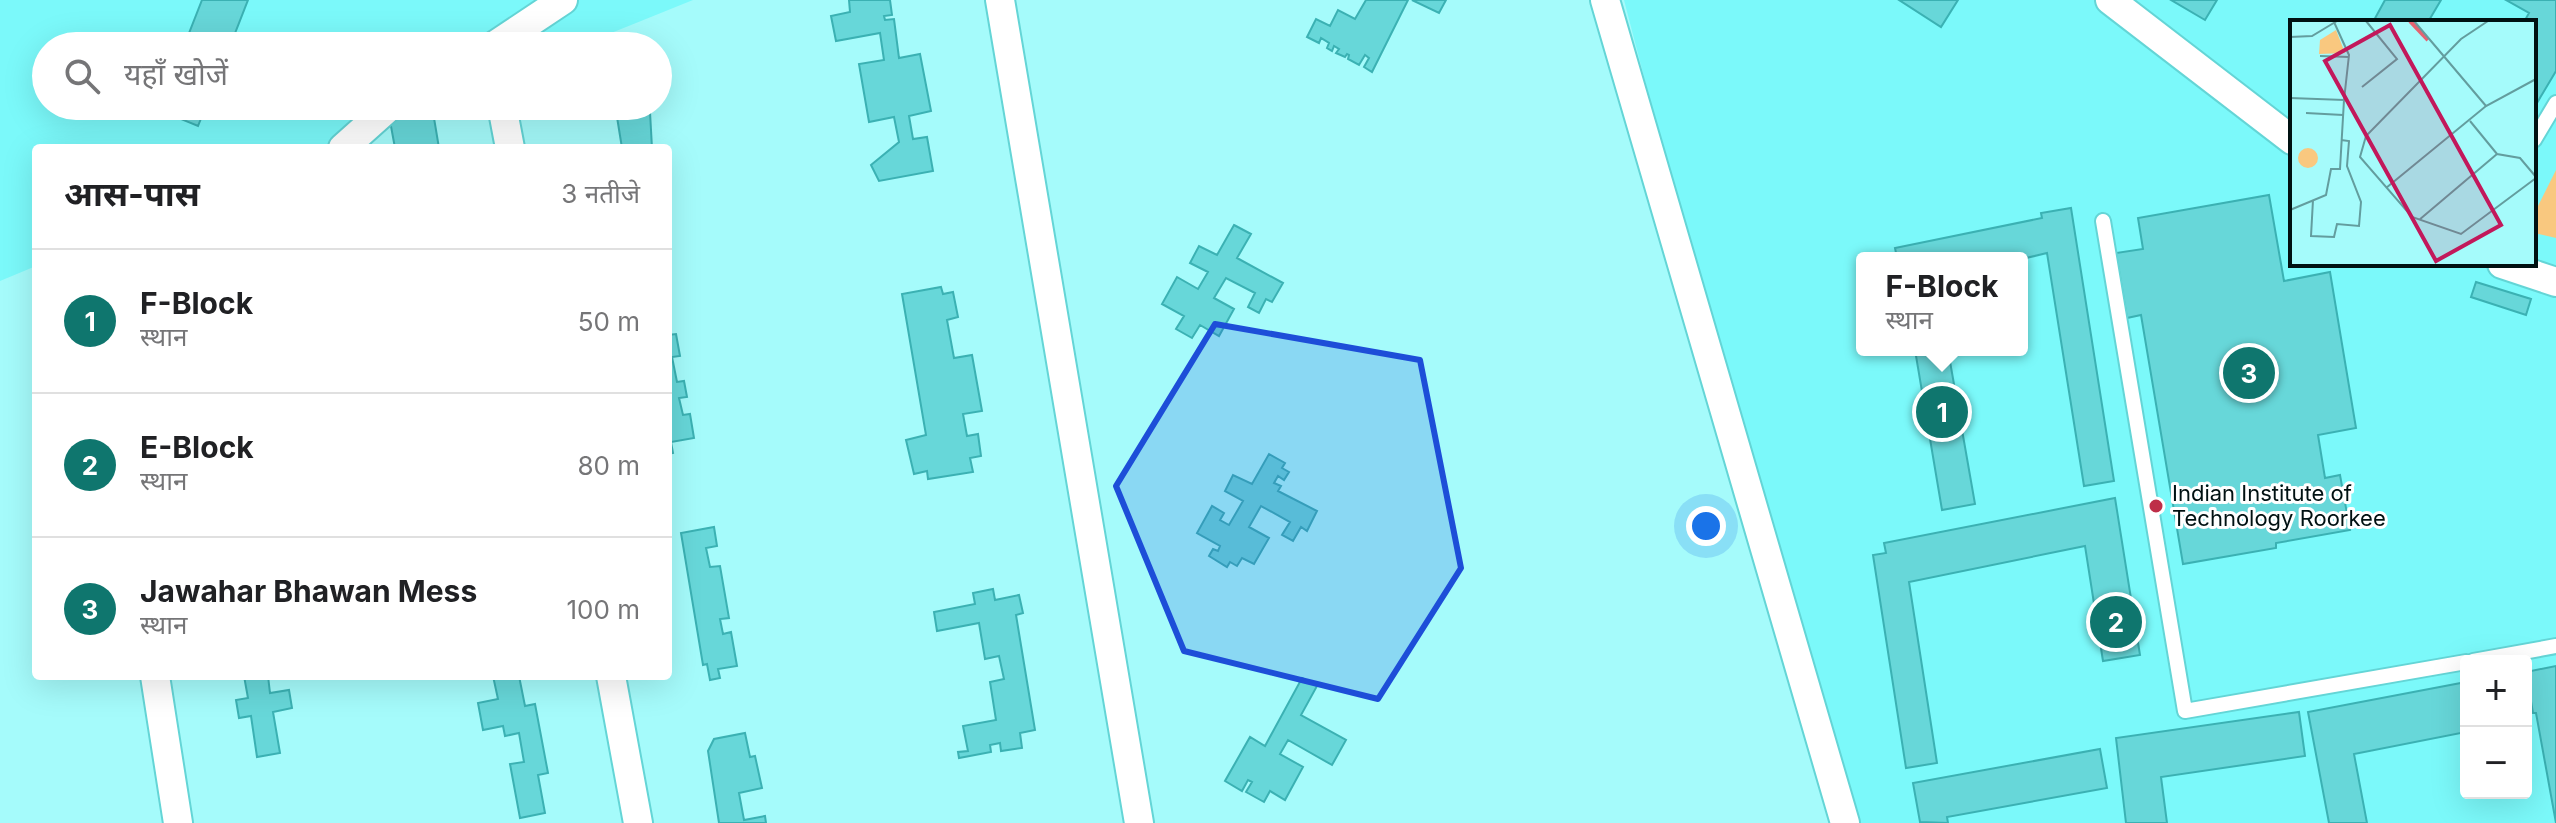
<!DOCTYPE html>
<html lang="hi">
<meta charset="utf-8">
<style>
:root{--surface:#fff;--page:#f2f2f2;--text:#202124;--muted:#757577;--line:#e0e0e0;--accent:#0f766e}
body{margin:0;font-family:Inter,"Noto Sans Devanagari",sans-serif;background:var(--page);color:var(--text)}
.controls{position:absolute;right:24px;bottom:24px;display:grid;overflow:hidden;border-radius:8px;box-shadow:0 8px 32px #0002}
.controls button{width:72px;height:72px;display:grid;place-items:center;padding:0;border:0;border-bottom:2px solid var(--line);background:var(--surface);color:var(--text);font:40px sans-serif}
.you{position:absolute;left:1706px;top:526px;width:28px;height:28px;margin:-20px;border:6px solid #fff;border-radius:50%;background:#1a73e8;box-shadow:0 0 0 12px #1a73e833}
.badge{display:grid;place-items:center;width:52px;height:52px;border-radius:50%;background:var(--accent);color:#fff;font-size:26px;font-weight:700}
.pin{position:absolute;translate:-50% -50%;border:4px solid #fff;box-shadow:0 2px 8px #0006}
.popup{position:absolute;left:1856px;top:252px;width:172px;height:104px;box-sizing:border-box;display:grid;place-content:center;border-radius:8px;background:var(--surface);filter:drop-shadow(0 2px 6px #0005);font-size:26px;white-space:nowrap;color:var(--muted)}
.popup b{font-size:30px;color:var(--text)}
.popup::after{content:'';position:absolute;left:50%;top:100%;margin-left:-16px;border:16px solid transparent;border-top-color:var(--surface)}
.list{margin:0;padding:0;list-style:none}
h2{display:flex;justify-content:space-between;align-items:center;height:104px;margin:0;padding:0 32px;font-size:34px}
h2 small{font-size:26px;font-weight:400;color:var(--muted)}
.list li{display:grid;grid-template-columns:52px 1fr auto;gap:24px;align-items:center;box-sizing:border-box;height:144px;padding:0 32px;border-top:2px solid var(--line)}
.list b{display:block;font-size:30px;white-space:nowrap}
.list p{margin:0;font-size:26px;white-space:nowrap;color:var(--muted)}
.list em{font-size:26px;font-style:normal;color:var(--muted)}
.icon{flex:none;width:44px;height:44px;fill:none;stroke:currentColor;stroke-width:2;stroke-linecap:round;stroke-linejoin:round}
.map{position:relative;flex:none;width:2556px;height:823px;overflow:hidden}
.search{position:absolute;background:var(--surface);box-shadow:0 8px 32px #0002;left:32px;top:32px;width:640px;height:88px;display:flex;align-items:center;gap:20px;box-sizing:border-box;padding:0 28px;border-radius:44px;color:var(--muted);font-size:30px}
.panel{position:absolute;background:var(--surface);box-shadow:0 8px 32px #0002;left:32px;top:144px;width:640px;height:536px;border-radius:8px}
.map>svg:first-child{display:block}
.built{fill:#7bf9fa;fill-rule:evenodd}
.green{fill:#f9c87f}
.building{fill:#67d7d9;stroke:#3bb1b3;stroke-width:2}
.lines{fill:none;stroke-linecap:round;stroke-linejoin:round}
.service-casing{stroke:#64d5d6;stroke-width:18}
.minor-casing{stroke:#64d5d6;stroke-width:32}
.service{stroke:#fff;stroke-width:14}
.minor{stroke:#fff;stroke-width:28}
.marked{fill:#1d4ed8;fill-opacity:0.2;stroke:#1d4ed8;stroke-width:6;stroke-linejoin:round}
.poi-dot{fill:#be2e48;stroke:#fff;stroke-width:3}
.labels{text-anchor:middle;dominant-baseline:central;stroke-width:6;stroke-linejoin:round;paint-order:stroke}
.poi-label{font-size:22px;fill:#001112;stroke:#fff;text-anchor:start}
.inset-river{fill:none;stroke:#e46371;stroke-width:4}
.inset-road{fill:none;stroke:#639d9e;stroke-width:2}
.view{fill:#c2185b;fill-opacity:0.15;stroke:#c2185b;stroke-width:4}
.inset-edge{fill:none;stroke:#001112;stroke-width:4}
</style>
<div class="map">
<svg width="2556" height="823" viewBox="0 0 2556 823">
<rect width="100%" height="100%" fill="#a5fbfb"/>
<path class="built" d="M0,0h693l-114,46h-533v60h385l-103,42h-292v118l-36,15z
M1624,0h932v823h-718zM2292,22h242v242h-242zM1862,258h160v92h-160zM2466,661h60v132h-60z"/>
<path class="green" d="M2556,170v68l-22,-5v-19z"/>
<path class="building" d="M202,0h46l-18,46h-46z
M849,0h41l2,15 -8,1 1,4 9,-1 5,39 21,-4 11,57 -22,5 4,23 14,-2 6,34 -54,10 -8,-16 28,-23 -5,-25 -25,5 -10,-58 25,-4 -4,-27 -44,8 -5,-25 19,-4z
M1366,0h42l-36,72 -8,-5 5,-9 -4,-3 -6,10 -11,-6 1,-4 -2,-1 -2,3 -9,-4 3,-4 -5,-3 -2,5 -5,-3 2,-5 -8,-5 -2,5 -12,-6 9,-18 14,7 8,-16 17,9z
M1412,0h34l-7,13z
M1899,0h59l-17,27z
M2171,0h46l-12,20z
M2385,0h56l-13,22h-55z
M2506,0h50v71l-22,37v-86h-10l5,-9z
M160,106h46l-8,20 -39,-16z
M408,106h24l7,42h-44l-7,-38z
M627,106h11l1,7 11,-1 2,36h-30l-5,-31 12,-2z
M2269,195l15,86 46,-9 26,156 -38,7 7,43 15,-3 10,55 -74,13v5l-93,16 -42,-249 -14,3 -11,-65 27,-4 -5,-31z
M2071,208l43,273 -30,5 -37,-233 -25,6 -125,-1 -2,-10 147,-30 -1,-5z
M1234,225l17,9 -14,24 46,25 -11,19 -6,-3 -7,14 -11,-6 7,-14 -29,-15 -12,20 20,11 -15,27 -19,-11 -8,13 -16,-9 8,-13 -22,-12 15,-27 21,12 10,-17 -18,-9 9,-17 18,9z
M2476,282l55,17 -5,16 -55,-18z
M941,287l2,7 10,-2 5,25 -11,3 7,38 18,-3 10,56 -19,3 4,22 11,-2 3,22 -11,2 3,14 -45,7 -1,-8 -13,3 -8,-34 20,-5 -24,-141z
M676,334l4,22 -8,1 5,25 7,-1 3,16 -8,1 4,17 7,-1 4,24 -23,4 2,11 -5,1v-119z
M1915,350h33l27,154 -33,6z
M1269,454l16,9 -3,5 7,4 -5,8 -6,-4 -4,7 7,3 -3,5 39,20 -10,20 -6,-4 -8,14 -11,-6 8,-13 -29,-16 -12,21 20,11 -15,26 -12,-6 -5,8 -7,-4 -3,5 -18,-11 4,-7 5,2 2,-5 -23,-13 15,-27 12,7 -4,7 9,5 14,-24 -18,-10 8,-16 19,9z
M2115,498l25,157 -37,6 -18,-115 -176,36 28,181 -31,5 -33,-213 13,-2 -2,-10z
M714,527l3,19 -11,2 4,19 10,-1 9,52 -9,1 3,15 8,-2 6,34 -19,3 2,9 -10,2 -3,-16 -4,1 -22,-132z
M993,589l2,11 24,-5 4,18 -7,2 19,115 -15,3 2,15 -21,3 -1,-8 -10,2 1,7 -32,6 -1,-6 10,-1 -5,-25 33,-6 -6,-38 14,-3 -5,-23 -14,3 -6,-36 -42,8 -3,-19 41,-8 -2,-11z
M2556,666v157l-20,-110h-3l-7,-41z
M244,676h24l2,17 19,-3 3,18 -19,4 7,41 -23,4 -6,-41 -12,2 -3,-18 12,-2z
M493,676h26l6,30 10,-2 13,69 -10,2 7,38 -25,5 -10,-54 14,-2 -5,-29 -14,3 -2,-10 -20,4 -5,-27 20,-4z
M1302,678l15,8 -16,29 45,25 -14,25 -44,-25 -8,14 23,13 -18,33 -15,-9 -6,11 -18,-10 6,-10 -4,-2 -6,11 -17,-10 25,-44 15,9z
M2466,682v50l-112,22 13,69h-38l-21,-111z
M2299,712l6,44 -144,21 6,46h-41l-10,-85z
M745,733l5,24 5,-1 7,32 -23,5 5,27 21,-4 1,7h-47l-11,-72 6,-12z
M2100,749l7,39 -160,29 1,6 -28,-1 -7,-39z"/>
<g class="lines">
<g class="service-casing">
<path id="service" d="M2534,140l22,-37
M2103,221l82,490 281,-49
M2473,661l83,-15"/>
</g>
<g class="minor-casing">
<path id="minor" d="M1000,0l139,823
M1605,0l240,823
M2110,0l182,140
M494,46l69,-46
M502,106l8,42
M343,148l47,-42
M2502,264l54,18
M155,676l23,147
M611,676l27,147"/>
</g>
<use href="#service" class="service"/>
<use href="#minor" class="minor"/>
</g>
<path class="marked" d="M1215,324l205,36 41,208 -83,131 -194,-48 -68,-165z"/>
<circle class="poi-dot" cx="2156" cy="506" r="8"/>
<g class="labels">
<g class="poi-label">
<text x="2172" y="493">Indian Institute of<tspan x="2172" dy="25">Technology Roorkee</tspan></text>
</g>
</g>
<g transform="translate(2290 20)">
<rect width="246" height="246" fill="#a5fbfb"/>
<path d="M46,10l9,23 -26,1 1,-14zM8 138a10 10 0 1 1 20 0a10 10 0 1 1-20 0Z" fill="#f9c87f"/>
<path class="inset-river" d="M120,1l18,19"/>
<path class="inset-road" d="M124,1l72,85M198,1l-27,18 -95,97 -6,21 52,60 49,17 75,-56M0,17l22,-1 25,-15M30,36l29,1M72,67l35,-28 -31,-38M0,78l54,2 5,-45 -15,-33M16,93l37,2M180,101l27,33 23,4 16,19M96,168l100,-82 50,-27M23,180l-2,36 23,1 3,-13 22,2 2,-24 -14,-36 2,-25 -8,-1M0,190l36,-15 5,-26h9l4,-69M129,200l78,-66"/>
<path class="view" d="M100,5l111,200 -65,36 -111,-200z"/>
<rect width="246" height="246" class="inset-edge"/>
</g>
</svg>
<div class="controls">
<button>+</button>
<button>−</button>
</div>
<div class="you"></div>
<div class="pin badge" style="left:1942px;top:412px">1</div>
<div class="popup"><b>F-Block</b>स्थान</div>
<div class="pin badge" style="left:2116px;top:622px">2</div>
<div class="pin badge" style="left:2249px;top:373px">3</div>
<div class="search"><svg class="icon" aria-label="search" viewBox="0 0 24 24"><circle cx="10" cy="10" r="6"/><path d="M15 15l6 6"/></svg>यहाँ खोजें</div>
<section class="panel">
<h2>आस-पास<small>3 नतीजे</small></h2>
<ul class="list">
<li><span class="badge">1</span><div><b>F-Block</b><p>स्थान</p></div><em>50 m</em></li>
<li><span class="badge">2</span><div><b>E-Block</b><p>स्थान</p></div><em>80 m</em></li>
<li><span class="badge">3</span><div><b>Jawahar Bhawan Mess</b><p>स्थान</p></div><em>100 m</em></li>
</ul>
</section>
</div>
